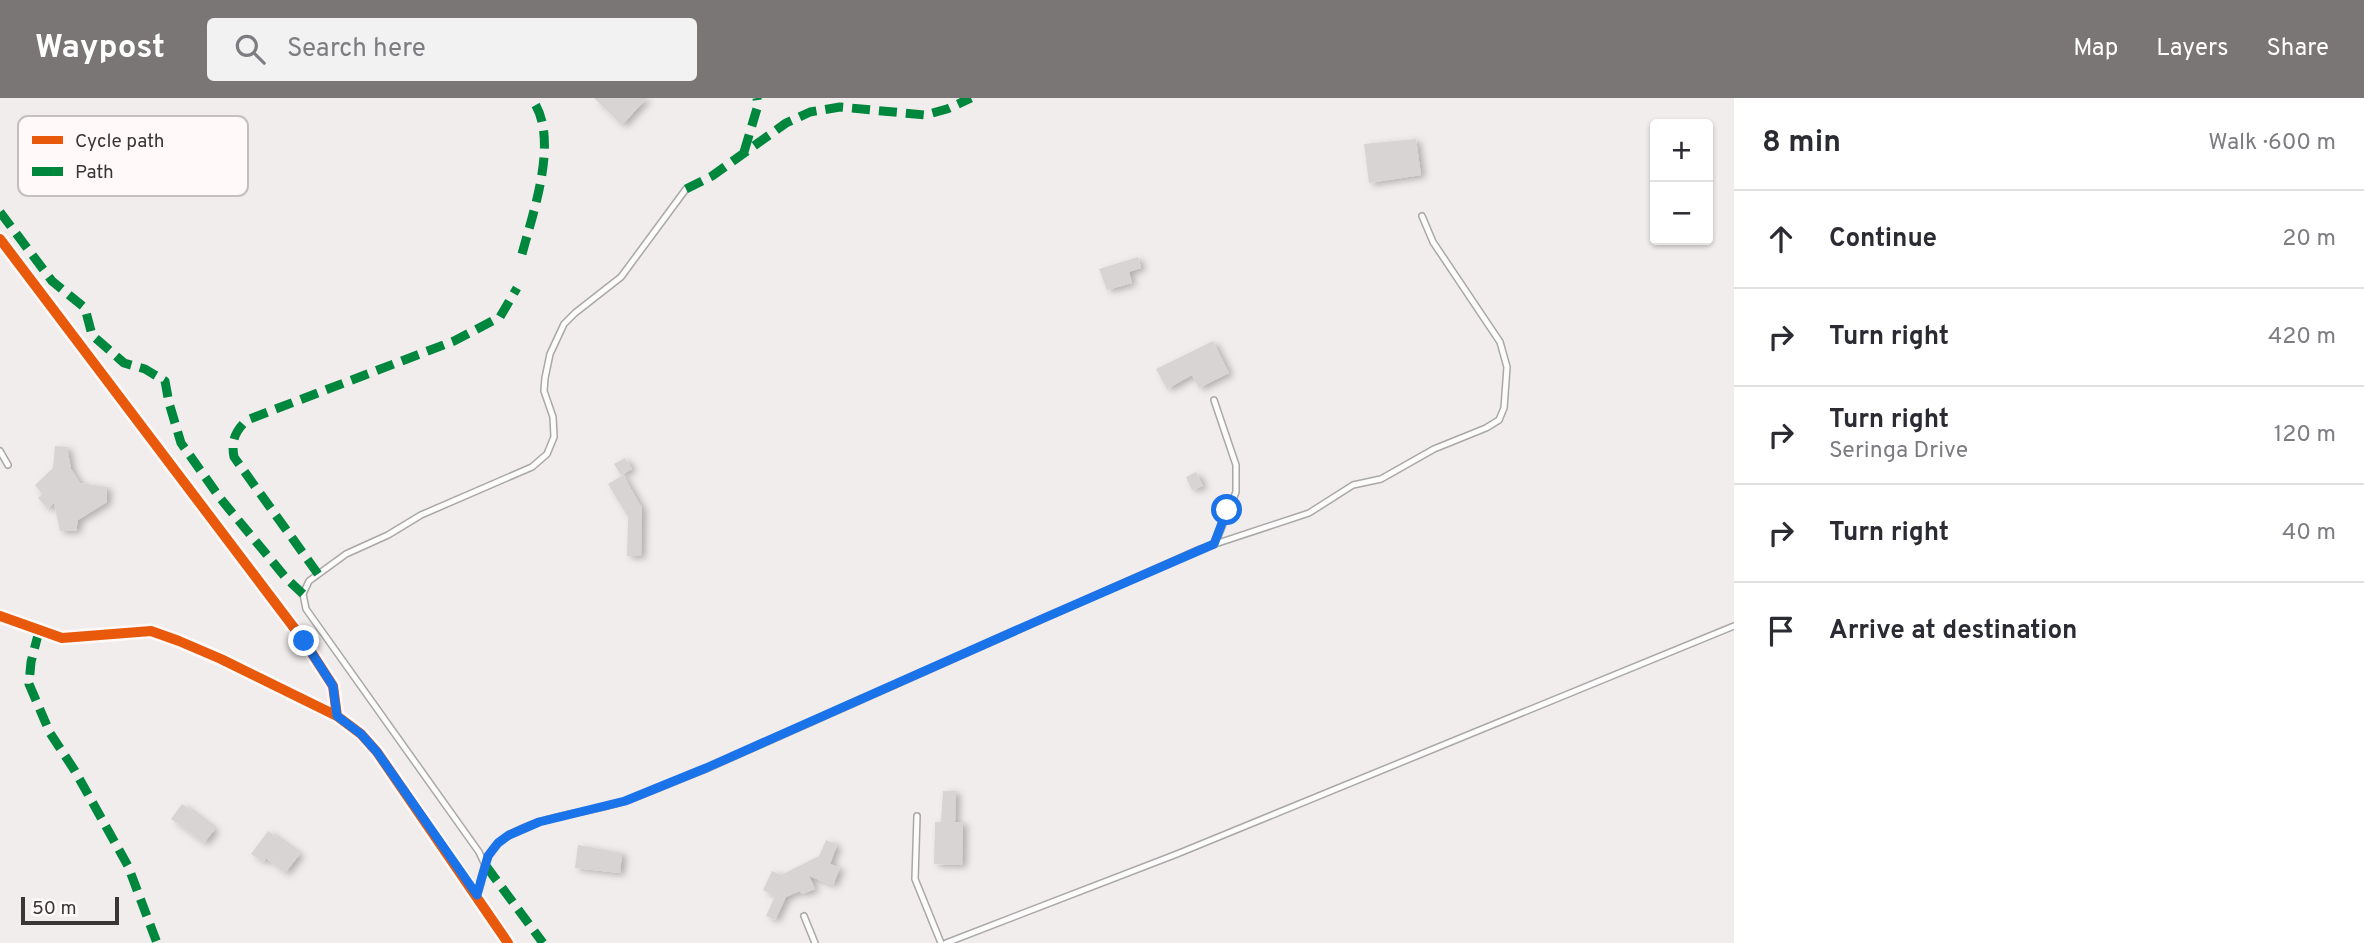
<!DOCTYPE html>
<meta charset="utf-8">
<style>
:root{--surface:#fff;--page:#f2f2f3;--text:#2b2b33;--muted:#7c7c81;--line:#e1e1e2;--accent:#7a7676}
body{margin:0;font-family:Overpass,sans-serif;background:var(--page);color:var(--text)}
.controls{position:absolute;right:21px;top:21px;display:grid;overflow:hidden;border-radius:7px;box-shadow:0 2px 5px #0004}
.controls button{width:63px;height:63px;display:grid;place-items:center;padding:0;border:0;border-bottom:2px solid var(--line);background:var(--surface);color:var(--text);font:35px sans-serif}
.scale{position:absolute;left:21px;bottom:18px;width:98px;box-sizing:border-box;padding-left:7px;border:4px solid #3a3636;border-top:0;font-size:19px;line-height:24px;white-space:nowrap;color:#3a3636;-webkit-text-stroke:5px #fffaf9;paint-order:stroke}
.stop{position:absolute;width:21px;height:21px;margin:-16px;border:5px solid #1a73e8;border-radius:50%;background:#fff}
.stop.end{background:#1a73e8;border-color:#fff;box-shadow:0 2px 7px #0008}
.list{margin:0;padding:0;list-style:none}
h2{display:flex;justify-content:space-between;align-items:center;height:91px;margin:0;padding:0 28px;font-size:30px}
h2 small{font-size:23px;font-weight:400;color:var(--muted)}
.list li{display:grid;grid-template-columns:46px 1fr auto;gap:21px;align-items:center;box-sizing:border-box;height:98px;padding:0 28px;border-top:2px solid var(--line)}
.list b{display:block;font-size:26px;white-space:nowrap}
.list p{margin:0;font-size:23px;white-space:nowrap;color:var(--muted)}
.list em{font-size:23px;font-style:normal;color:var(--muted)}
.icon{flex:none;width:38px;height:38px;fill:none;stroke:currentColor;stroke-width:2;stroke-linecap:round;stroke-linejoin:round}
.map{position:relative;flex:none;width:1734px;height:845px;overflow:hidden}
header{display:flex;align-items:center;gap:42px;box-sizing:border-box;height:98px;padding:0 35px;background:var(--accent);color:#fff}
header strong{font-size:33px}
nav{display:flex;gap:38px;margin-inline-start:auto;font-size:24px}
.search{width:490px;height:63px;background:var(--page);display:flex;align-items:center;gap:18px;box-sizing:border-box;padding:0 24px;border-radius:7px;color:var(--muted);font-size:26px}
main{display:flex}
aside{flex:1;background:var(--surface)}
.map>svg:first-child{display:block}
.building{fill:#d8d4d3;filter:url(#shadow)}
.lines{fill:none;stroke-linecap:round;stroke-linejoin:round}
.service-casing{stroke:#aaa7a7;stroke-width:8}
.minor-casing{stroke:#aaa7a7;stroke-width:13}
.service{stroke:#fdfcfc;stroke-width:5}
.minor{stroke:#fdfcfc;stroke-width:10}
.quiet{stroke:#00873e;stroke-width:9;stroke-dasharray:18 9;stroke-linecap:butt}
.cycleway-casing{stroke:#fffaf9;stroke-width:15}
.cycleway{stroke:#e8590c;stroke-width:10}
.route{stroke:#1a73e8;stroke-width:9}
.key{fill:#fffaf9;stroke:#c4bfbe;stroke-width:2}
.key-label{font-size:19px;fill:#3a3636}
</style>
<header>
<strong>Waypost</strong>
<div class="search"><svg class="icon" aria-label="search" viewBox="0 0 24 24"><circle cx="10" cy="10" r="6"/><path d="M15 15l6 6"/></svg>Search here</div>
<nav><a>Map</a><a>Layers</a><a>Share</a></nav>
</header>
<main>
<div class="map">
<svg width="1734" height="845" viewBox="0 0 1734 845">
<defs>
<filter id="shadow"><feDropShadow dx="4.5" dy="2.5" stdDeviation="3.5" flood-color="#0004"/></filter>
</defs>
<rect width="100%" height="100%" fill="#f2eded"/>
<path class="building" d="M594,0h53l-25,27z
M1416,41l5,36 -52,8 -5,-39z
M1138,159l3,11 -12,4 3,11 -25,7 -8,-21z
M1213,243l16,32 -30,15 -7,-13 -25,14 -11,-20z
M55,348l12,1 4,22 9,14 27,4v15l-29,18 -2,11h-16l-6,-28 -6,6 -10,-11 4,-4 -7,-9 18,-17z
M625,360l7,11 -11,6 -7,-11z
M1196,374l7,14 -11,4 -6,-13z
M623,377l19,33 -1,48h-14l1,-39 -20,-33z
M943,693h13l-1,31h8l-1,43 -28,-1 1,-42h6z
M182,706l33,25 -11,14 -33,-24z
M268,733l32,23 -15,19 -19,-15 -3,4 -12,-8z
M826,742l11,5 -7,19 10,4 -7,17 -24,-9 6,13 -13,5 -2,-3 -14,6 -11,23 -9,-4 9,-20 -12,-6 9,-19 9,4 38,-19z
M578,747l44,8 -2,20 -45,-5z"/>
<g class="lines">
<g class="service-casing">
<path id="service" d="M1214,302l22,65v27l-21,52
M0,353l8,14
M917,718l-2,63 26,64
M485,767l-6,-13 -173,-243 -3,-15 6,-13 37,-27 42,-19 33,-20 111,-48 15,-13 7,-17 -1,-20 -9,-26 1,-13 5,-24 14,-30 11,-11 46,-36 65,-88
M476,797c6,-17 9,-41 23,-53 33,-27 88,-28 127,-41 27,-10 54,-22 80,-32l494,-220 109,-36 44,-28 28,-6 53,-30 52,-21 13,-8 5,-12 3,-41 -7,-25 -67,-100 -11,-26
M804,818l11,27
M946,845l231,-89 557,-228"/>
</g>
<g class="minor-casing">
<path id="minor" d="M0,141l304,402 29,45 4,30
M0,518l62,22 89,-7 28,10 42,18 116,57 24,18 16,18 131,191"/>
</g>
<use href="#service" class="service"/>
<use href="#minor" class="minor"/>
<path class="quiet" d="M744,54l14,-47 -1,-7
M686,91l26,-13 74,-53 24,-11 30,-5 85,8 22,-6 24,-11
M0,114l52,69 33,27 7,27 32,28 21,6 20,12 4,22 12,40 39,55 66,80 17,16
M522,156c11,-42 39,-118 9,-156
M318,476l-84,-117c-3,-16 1,-26 13,-37l207,-79 46,-24 17,-29
M39,533l-8,31 -2,22 21,49 25,38 53,95 29,77
M486,768l57,77"/>
<g class="cycleway-casing">
<path id="cycleway" d="M0,141l304,402 29,45 4,30
M0,518l62,22 89,-7 28,10 42,18 116,57 24,18 16,18 131,191"/>
</g>
<use href="#cycleway" class="cycleway"/>
</g>
<g class="lines">
<path class="route" d="M304,543l29,45 4,30 24,18 16,18 100,143 11,-39 10,-13 11,-8 30,-13 86,-21 81,-33 338,-150 170,-74 13,-34"/>
</g>
<rect x="18" y="18" width="230" height="80" rx="10" class="key"/>
<rect x="32" y="38" width="31" height="8" fill="#e8590c"/>
<rect x="32" y="69" width="31" height="9" fill="#00873e"/>
<g class="key-label">
<text x="75" y="49">Cycle path</text>
<text x="75" y="80">Path</text>
</g>
</svg>
<div class="controls">
<button>+</button>
<button>−</button>
</div>
<div class="scale">50 m</div>
<div class="stop" style="left:1227px;top:412px"></div>
<div class="stop end" style="left:304px;top:543px"></div>
</div>
<aside>
<h2>8 min<small>Walk · 600 m</small></h2>
<ul class="list">
<li><svg class="icon" aria-label="ahead" viewBox="0 0 24 24"><path d="M12 20V5M6 11l6-6 6 6"/></svg><div><b>Continue</b></div><em>20 m</em></li>
<li><svg class="icon" aria-label="right" viewBox="0 0 24 24"><path d="M7 20v-9h11M14 6l5 5-5 5"/></svg><div><b>Turn right</b></div><em>420 m</em></li>
<li><svg class="icon" aria-label="right" viewBox="0 0 24 24"><path d="M7 20v-9h11M14 6l5 5-5 5"/></svg><div><b>Turn right</b><p>Seringa Drive</p></div><em>120 m</em></li>
<li><svg class="icon" aria-label="right" viewBox="0 0 24 24"><path d="M7 20v-9h11M14 6l5 5-5 5"/></svg><div><b>Turn right</b></div><em>40 m</em></li>
<li><svg class="icon" aria-label="arrive" viewBox="0 0 24 24"><path d="M6 21V4h12l-3 4 3 4H6"/></svg><div><b>Arrive at destination</b></div></li>
</ul>
</aside>
</main>
